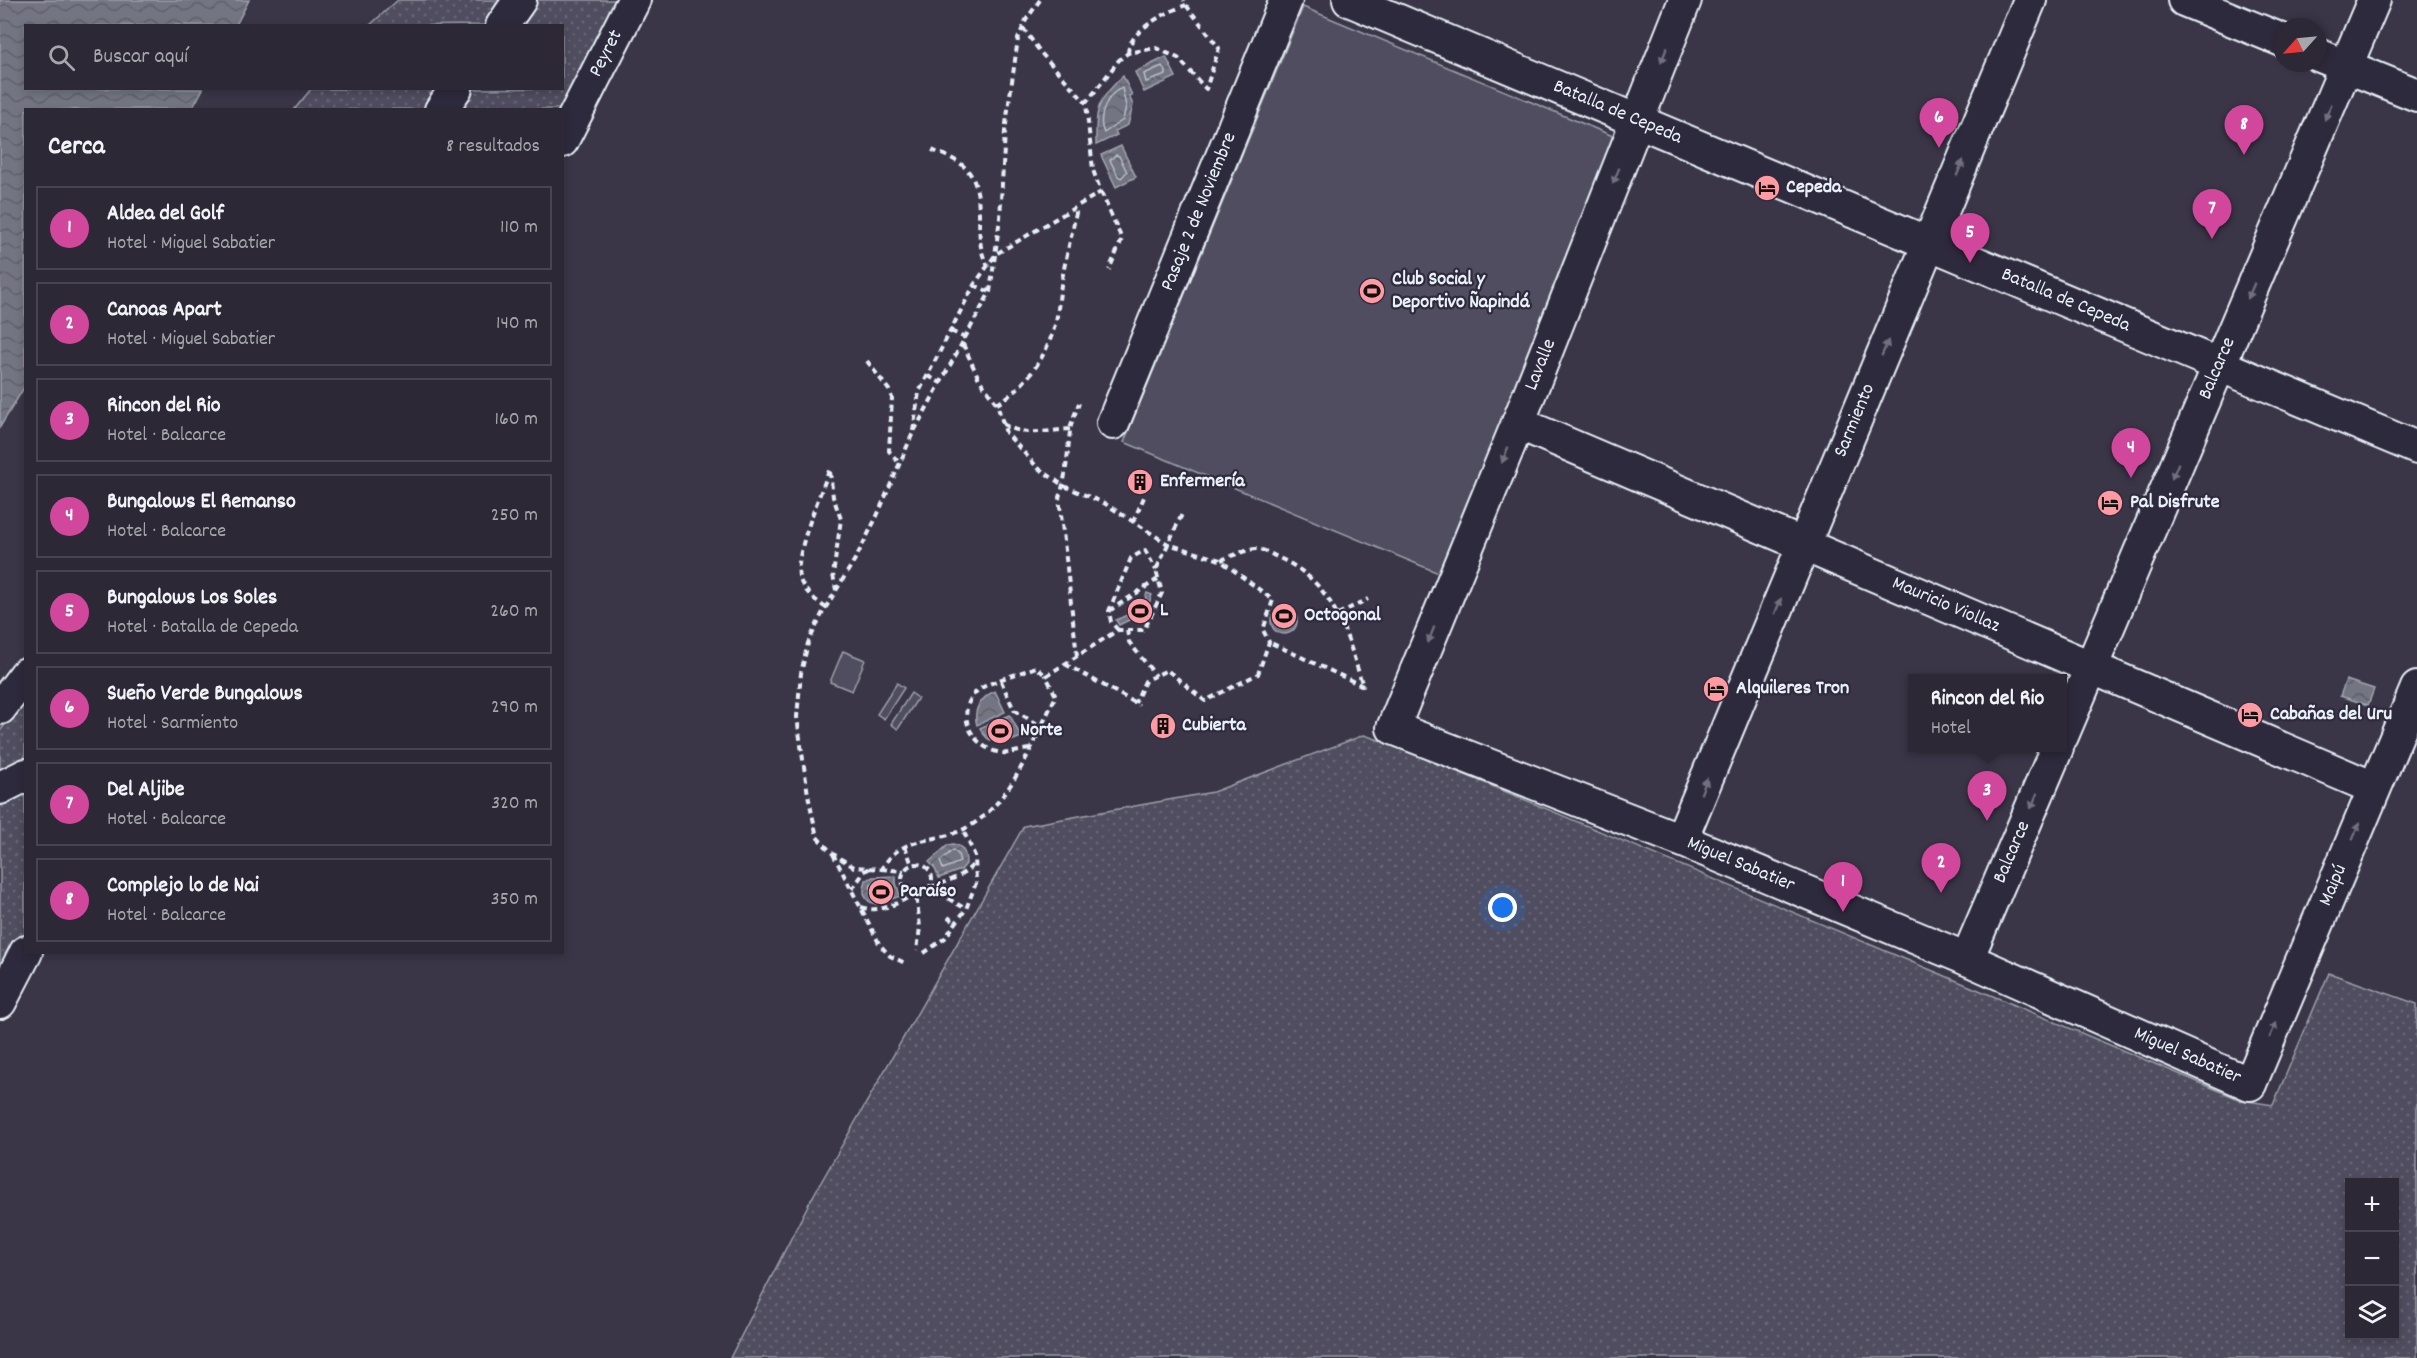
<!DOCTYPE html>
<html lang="es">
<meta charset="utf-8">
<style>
:root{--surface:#2c2836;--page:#383442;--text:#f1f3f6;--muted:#a6a6ad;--line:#484451;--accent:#d6ab8b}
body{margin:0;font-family:Dekko,sans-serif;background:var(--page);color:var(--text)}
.controls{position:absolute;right:18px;bottom:18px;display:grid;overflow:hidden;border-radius:0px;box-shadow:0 3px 9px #0003}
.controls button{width:54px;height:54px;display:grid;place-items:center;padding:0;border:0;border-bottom:2px solid var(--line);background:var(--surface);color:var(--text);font:30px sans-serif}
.compass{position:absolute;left:2273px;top:18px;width:54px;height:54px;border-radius:50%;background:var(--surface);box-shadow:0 3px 9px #0003;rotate:243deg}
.you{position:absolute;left:1503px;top:908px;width:21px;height:21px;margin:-15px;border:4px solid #fff;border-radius:50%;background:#1a73e8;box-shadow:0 0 0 9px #1a73e833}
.badge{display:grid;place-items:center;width:39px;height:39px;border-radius:50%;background:var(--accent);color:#fff;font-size:20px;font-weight:700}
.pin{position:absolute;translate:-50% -50px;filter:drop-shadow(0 2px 3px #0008)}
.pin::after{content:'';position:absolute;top:32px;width:21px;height:18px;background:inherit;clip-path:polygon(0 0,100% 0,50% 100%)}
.popup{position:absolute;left:1908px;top:674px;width:159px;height:78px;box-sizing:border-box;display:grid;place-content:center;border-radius:0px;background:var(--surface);filter:drop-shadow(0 2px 4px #0005);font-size:20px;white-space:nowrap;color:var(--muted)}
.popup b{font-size:22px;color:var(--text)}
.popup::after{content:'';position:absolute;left:50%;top:100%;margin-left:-12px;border:12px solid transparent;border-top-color:var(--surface)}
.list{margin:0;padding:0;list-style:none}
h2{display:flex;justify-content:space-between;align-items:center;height:78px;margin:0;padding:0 24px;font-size:26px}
h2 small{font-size:20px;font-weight:400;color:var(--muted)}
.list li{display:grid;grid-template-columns:39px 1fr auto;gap:18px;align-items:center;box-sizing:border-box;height:84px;margin:0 12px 12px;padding:0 12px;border:2px solid var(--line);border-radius:0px}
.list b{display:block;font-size:22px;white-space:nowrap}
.list p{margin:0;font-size:20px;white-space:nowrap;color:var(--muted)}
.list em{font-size:20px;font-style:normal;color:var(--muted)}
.icon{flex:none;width:33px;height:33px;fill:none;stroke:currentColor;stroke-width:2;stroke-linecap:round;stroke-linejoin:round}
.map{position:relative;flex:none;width:2417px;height:1358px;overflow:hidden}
.search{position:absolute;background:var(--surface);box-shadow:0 3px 9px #0003;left:24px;top:24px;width:540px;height:66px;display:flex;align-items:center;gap:15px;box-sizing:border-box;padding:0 21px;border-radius:0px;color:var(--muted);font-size:22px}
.panel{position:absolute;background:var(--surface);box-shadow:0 3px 9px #0003;left:24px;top:108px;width:540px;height:846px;border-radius:0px}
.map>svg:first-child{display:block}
.grass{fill:url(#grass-dots);stroke:#9ca0ac;stroke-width:1.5;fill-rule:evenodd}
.green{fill:#504e5f;stroke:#9ca0ac;stroke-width:1.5}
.water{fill:url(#water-waves);stroke:#a2a6b1;stroke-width:1.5}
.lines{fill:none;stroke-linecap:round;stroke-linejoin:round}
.shore{stroke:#b9bfc9;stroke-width:1.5}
.minor-casing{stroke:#e8f1f8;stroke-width:36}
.path{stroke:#e8f1f8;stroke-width:4;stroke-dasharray:6 4.5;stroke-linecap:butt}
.minor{stroke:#2f2a3d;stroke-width:32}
.oneway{fill:#70707e}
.labels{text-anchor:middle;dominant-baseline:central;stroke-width:4.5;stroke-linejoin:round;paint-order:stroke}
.street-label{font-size:20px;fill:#e8f1f8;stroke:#2f2a3d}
.poi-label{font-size:20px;font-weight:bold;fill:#e8f1f8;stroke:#2f2a3d;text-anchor:start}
</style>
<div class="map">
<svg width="2417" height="1358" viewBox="0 0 2417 1358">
<defs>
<pattern id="grass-dots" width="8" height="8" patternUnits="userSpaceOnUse" patternTransform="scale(1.5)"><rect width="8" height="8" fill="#504e5f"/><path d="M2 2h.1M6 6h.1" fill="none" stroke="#696877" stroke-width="1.8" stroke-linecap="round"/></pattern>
<pattern id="water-waves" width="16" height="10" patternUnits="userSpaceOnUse" patternTransform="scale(1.5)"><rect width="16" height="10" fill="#737482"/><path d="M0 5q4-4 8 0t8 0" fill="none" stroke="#5f6069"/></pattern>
</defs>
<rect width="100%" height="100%" fill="#3a3648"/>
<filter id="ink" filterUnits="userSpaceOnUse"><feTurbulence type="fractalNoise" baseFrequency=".0167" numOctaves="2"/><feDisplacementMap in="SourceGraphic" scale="12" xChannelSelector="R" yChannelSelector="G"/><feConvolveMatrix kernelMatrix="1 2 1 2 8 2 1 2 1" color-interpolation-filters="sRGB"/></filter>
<g filter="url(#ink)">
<path class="grass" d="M398,0h110l-20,25 -119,1z
M534,0h87l-59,109 -105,1 15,-21 90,-1v-62l-46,-1z
M311,89h129l-17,20 -129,1z
M25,699v69l-25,13v-50z
M1364,735l30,10 847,355 32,5 56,-132 88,31v354h-1687l78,-153 216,-379 189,-34zM2350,1182h44v154h-44z
M25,794v142l-25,53v-183z"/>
<path class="green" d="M1303,7l317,132 -179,435 -317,-132z
M843,651l22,9 -13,31 -22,-9z
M897,683l7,5 -20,31 -7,-5z
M911,693l7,5 -20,31 -7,-5z"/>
<path class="water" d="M0,0h249l-13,25 -210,1v62l177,1 -11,20 -166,1 -1,276 -25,41z
M1166,57l10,20 -32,15 -9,-20z
M1123,76l9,19 -3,1 4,9 -5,20 -13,6 2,4 -21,10c0,-38 0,-43 27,-69z
M1121,146l15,31 -20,10 -15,-32z
M1147,593l5,2 -8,22 -5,-2 -20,10 -3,-5 26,-12z
M1271 621a13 13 0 1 1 26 0a13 13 0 1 1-26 0Z
M2346,680l28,9 -6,16 -28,-9z
M995,691l10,21 -28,13c-5,-16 5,-28 18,-34z
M1010,715l11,22c-15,7 -33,10 -41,-9z
M953,844c11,2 13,10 13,20l-5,6 -22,8 -5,-11 -5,-5 19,-17z
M896,876v7l4,13 -23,8c-14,-2 -15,-12 -11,-24l7,-3z"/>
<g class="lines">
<path class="shore" d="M1162,66l4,6v3l-20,7 -2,-8z
M1122,88l4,18 -3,14 -19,13c-7,-14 2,-39 18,-45z
M1116,155l3,1 8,16 -6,6 -3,-2 -8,-16z
M953,850l5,4 2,8 -17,7 -3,-8z
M875,883h14l2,9 -17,5 -4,-4 1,-8z"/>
<g class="minor-casing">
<g id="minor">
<path id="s1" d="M1349,0l1068,448"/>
<path id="s2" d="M1685,0l-167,423 -125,305 288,112 286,119 283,125 167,-396"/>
<path d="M2184,0l98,40"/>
<path d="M502,26l18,-26"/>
<path d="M2318,55l99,40"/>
<path d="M441,110l15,-22"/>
<path id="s3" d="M562,141l72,-141"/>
<path id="s4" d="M1113,423l173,-423"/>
<path id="s5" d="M1518,423l856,365"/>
<path d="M0,708l26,-34"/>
<path id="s6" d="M2062,736l312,-736"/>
<path d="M0,788l26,-13"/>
<path id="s7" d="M1681,840l349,-840"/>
<path id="s8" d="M1967,959l90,-211"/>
<path d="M0,1002l26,-50"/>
</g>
</g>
<path class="path" d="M1040,0l-14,20 -8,19 -13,92 -5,87 -10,74 -78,143 -35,81 -20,40 -34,56 -15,31 -7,30 -4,44 11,78 9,42 16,17 21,13 27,2c6,-8 13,-18 23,-22 18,-9 40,-8 58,-17 49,-22 71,-89 94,-134l-10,-20 72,-46h26l18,-37 -6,-23 27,-58
M1023,28l18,25 45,50
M1128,53c1,-23 39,-41 58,-48
M932,150c9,4 21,8 29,14 31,24 8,72 27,102
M1101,192l21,47 -13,31
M974,285l16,7
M951,331l14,7
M963,344l16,35 18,25 9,29 32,35 26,18 40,17 64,41 52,16 53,40 -10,30 6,12 -11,32 -53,27 -38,-31 -22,11 -10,22
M867,361l22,29 3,8 -3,53 11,13
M928,376l13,7
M997,404c31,-19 53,-52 60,-88 2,-14 3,-28 6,-42 4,-22 10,-44 14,-67
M1003,424c21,13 43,7 67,5
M913,431l6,-39 55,-107 22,-31 105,-62 -8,-22 -7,-67 33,-43 9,-7 28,-5 22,10 28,31 13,-41 -33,-43 -2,-5
M830,472l3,25 8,22 -8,56 3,15
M1133,522l12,-27
M1221,560c11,-4 23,-10 35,-11 7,0 15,5 21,8 58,25 69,76 86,129l-94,-44
M826,608c-11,-8 -24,-18 -27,-32 -4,-24 22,-83 31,-108
M1109,611l49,-32
M1338,614l30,-15
M1118,630l-7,-8 -2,-11 22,-53 14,-8 11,20
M1127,630l2,12 27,34
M1077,656l-18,-159c7,-15 9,-48 11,-66 1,-9 6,-19 9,-28
M1065,664l74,41
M1001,681l13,29 27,16
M1029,749c-8,1 -19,5 -27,4 -29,-4 -49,-39 -25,-62 8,-8 47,-19 59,-24l10,9
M905,846l7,19
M833,854l47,91 10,11 15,7
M902 879a15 15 0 1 1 30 0a15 15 0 1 1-30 0Z
M881,869l23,2
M930,887c15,-4 36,-12 45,-25
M930,888l36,21
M852,889l13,-18 5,-3
M861,907c20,7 36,-4 55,-13l4,33 -3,24
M948,917l8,6
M924,953l21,-15 21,-29 10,-26 -1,-27 -12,-26"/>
<use href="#minor" class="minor"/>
</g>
<defs><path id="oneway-solid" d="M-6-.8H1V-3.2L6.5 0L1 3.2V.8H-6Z" transform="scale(1.5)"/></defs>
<g class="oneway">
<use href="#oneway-solid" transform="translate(1664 55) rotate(111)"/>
<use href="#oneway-solid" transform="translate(2328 112) rotate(113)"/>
<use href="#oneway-solid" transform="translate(1960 168) rotate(-67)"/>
<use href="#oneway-solid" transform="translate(1616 176) rotate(112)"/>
<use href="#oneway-solid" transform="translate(2251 291) rotate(113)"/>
<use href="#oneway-solid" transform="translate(1885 348) rotate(-67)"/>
<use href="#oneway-solid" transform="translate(1505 455) rotate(112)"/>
<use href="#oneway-solid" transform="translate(2175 471) rotate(113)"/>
<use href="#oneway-solid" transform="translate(1778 606) rotate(-68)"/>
<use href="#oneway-solid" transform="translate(1431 635) rotate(112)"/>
<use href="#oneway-solid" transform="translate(1704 786) rotate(-68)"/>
<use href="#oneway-solid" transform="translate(2034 801) rotate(113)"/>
<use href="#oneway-solid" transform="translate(2356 831) rotate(-67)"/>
<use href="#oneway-solid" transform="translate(2273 1030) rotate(-67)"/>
</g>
</g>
<defs>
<g id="hotel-disc" transform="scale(1.35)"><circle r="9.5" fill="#ff9aa2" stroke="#2f2a3d"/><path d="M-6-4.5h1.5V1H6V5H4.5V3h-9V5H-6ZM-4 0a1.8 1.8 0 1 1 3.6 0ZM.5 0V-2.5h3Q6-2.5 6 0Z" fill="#111"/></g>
<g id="stadium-disc" transform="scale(1.35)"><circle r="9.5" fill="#ff9aa2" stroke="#2f2a3d"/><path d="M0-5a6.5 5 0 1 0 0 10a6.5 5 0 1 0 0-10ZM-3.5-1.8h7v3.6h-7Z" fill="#111"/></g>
<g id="building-disc" transform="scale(1.35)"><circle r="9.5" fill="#ff9aa2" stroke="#2f2a3d"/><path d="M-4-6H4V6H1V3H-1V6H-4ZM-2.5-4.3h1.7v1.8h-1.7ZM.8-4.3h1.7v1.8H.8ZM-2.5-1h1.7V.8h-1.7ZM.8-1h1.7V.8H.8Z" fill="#111"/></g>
</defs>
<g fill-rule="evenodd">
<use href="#hotel-disc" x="1767" y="188"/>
<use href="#stadium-disc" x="1372" y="291"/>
<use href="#building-disc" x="1140" y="482"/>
<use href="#hotel-disc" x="2110" y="503"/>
<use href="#stadium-disc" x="1140" y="611"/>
<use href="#stadium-disc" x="1284" y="616"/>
<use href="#hotel-disc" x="1716" y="689"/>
<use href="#hotel-disc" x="2250" y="715"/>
<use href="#building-disc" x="1163" y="726"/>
<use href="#stadium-disc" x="1000" y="731"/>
<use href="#stadium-disc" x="881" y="892"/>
</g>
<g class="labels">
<g class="street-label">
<text stroke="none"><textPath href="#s3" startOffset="98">Peyret</textPath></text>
<text stroke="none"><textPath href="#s1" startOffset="291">Batalla de Cepeda</textPath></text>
<text stroke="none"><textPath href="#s4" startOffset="228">Pasaje 2 de Noviembre</textPath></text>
<text stroke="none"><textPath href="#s1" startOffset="777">Batalla de Cepeda</textPath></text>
<text transform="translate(1541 365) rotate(-68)">Lavalle</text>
<text stroke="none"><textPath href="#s6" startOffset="399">Balcarce</textPath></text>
<text stroke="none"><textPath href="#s7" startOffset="454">Sarmiento</textPath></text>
<text stroke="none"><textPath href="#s5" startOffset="465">Mauricio Viollaz</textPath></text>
<text stroke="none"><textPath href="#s8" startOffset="116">Balcarce</textPath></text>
<text stroke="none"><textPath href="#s2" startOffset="1158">Miguel Sabatier</textPath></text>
<text stroke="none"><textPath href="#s2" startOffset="1928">Maipú</textPath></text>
<text stroke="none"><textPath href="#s2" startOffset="1644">Miguel Sabatier</textPath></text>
</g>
<g class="poi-label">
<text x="1786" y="188">Cepeda</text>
<text x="1392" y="280">Club Social y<tspan x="1392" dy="23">Deportivo Ñapindá</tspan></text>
<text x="1160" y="482">Enfermería</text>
<text x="2130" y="503">Pal Disfrute</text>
<text x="1160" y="611">L</text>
<text x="1304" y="616">Octogonal</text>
<text x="1736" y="689">Alquileres Tron</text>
<text x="2270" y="715">Cabañas del Uru</text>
<text x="1182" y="726">Cubierta</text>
<text x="1020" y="731">Norte</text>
<text x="900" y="892">Paraíso</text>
</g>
</g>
</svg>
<div class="controls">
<button>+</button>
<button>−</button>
<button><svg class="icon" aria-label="layers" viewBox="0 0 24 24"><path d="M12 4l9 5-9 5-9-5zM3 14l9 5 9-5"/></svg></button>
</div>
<svg class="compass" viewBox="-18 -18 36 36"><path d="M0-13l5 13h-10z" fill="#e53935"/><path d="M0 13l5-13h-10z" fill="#a6a6ad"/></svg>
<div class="you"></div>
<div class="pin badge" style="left:1843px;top:912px;background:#d1479c">1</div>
<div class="pin badge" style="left:1941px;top:893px;background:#d1479c">2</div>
<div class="pin badge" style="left:1987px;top:821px;background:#d1479c">3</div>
<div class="popup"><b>Rincon del Rio</b>Hotel</div>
<div class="pin badge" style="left:2131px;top:478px;background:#d1479c">4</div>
<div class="pin badge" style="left:1970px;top:263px;background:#d1479c">5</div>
<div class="pin badge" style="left:1939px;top:148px;background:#d1479c">6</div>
<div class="pin badge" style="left:2212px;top:239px;background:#d1479c">7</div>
<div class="pin badge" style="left:2244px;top:155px;background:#d1479c">8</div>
<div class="search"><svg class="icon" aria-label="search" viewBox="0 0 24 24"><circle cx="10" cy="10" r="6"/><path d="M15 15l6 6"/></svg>Buscar aquí</div>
<section class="panel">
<h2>Cerca<small>8 resultados</small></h2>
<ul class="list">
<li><span class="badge" style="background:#d1479c">1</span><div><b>Aldea del Golf</b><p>Hotel · Miguel Sabatier</p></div><em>110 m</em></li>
<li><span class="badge" style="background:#d1479c">2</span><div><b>Canoas Apart</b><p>Hotel · Miguel Sabatier</p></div><em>140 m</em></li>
<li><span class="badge" style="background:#d1479c">3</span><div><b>Rincon del Rio</b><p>Hotel · Balcarce</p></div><em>160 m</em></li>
<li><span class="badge" style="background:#d1479c">4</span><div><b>Bungalows El Remanso</b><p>Hotel · Balcarce</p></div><em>250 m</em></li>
<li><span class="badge" style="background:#d1479c">5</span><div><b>Bungalows Los Soles</b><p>Hotel · Batalla de Cepeda</p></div><em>260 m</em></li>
<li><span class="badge" style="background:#d1479c">6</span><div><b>Sueño Verde Bungalows</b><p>Hotel · Sarmiento</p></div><em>290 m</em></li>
<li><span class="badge" style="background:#d1479c">7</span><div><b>Del Aljibe</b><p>Hotel · Balcarce</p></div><em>320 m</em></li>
<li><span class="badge" style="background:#d1479c">8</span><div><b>Complejo lo de Nai</b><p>Hotel · Balcarce</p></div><em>350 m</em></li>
</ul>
</section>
</div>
